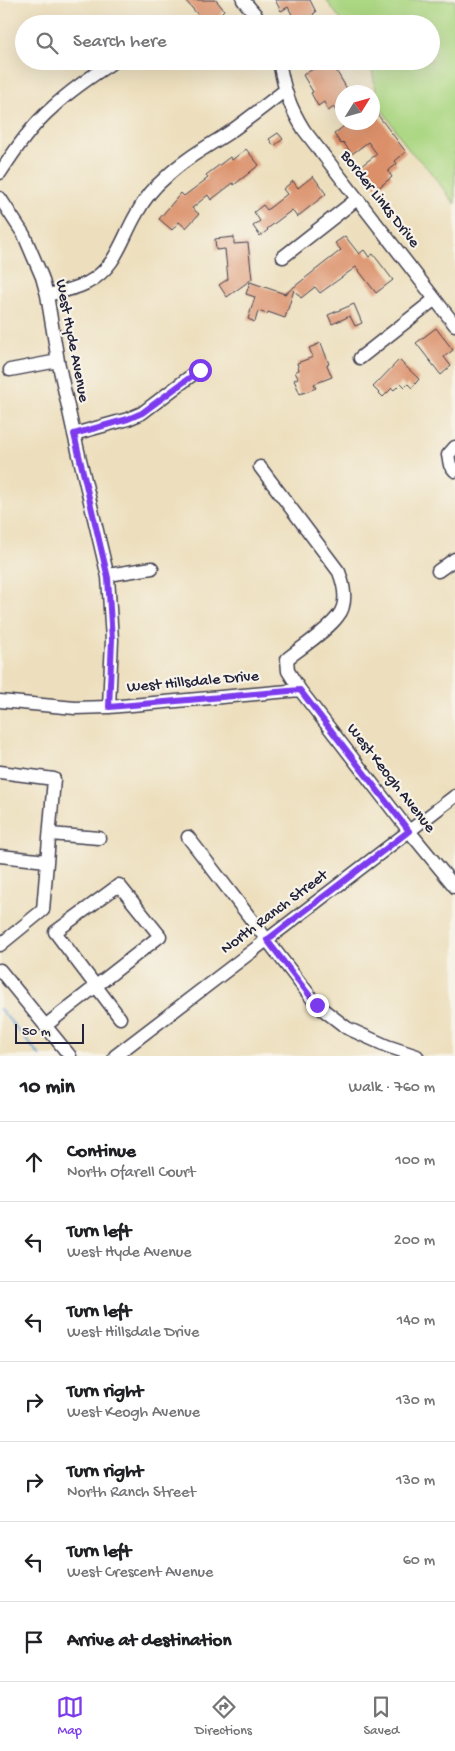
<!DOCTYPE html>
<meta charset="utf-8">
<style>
:root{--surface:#fff;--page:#f2f2f2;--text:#202124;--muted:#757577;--line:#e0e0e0;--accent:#7c3aed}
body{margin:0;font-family:"Gochi Hand",sans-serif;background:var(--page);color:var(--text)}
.compass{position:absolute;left:335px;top:85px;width:45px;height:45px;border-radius:50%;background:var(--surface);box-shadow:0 5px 20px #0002;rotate:53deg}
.scale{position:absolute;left:15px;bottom:12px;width:69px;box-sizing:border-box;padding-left:5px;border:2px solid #22223b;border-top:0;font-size:14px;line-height:18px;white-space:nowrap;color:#22223b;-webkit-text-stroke:4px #f7f3e8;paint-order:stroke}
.stop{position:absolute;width:15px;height:15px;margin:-11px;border:4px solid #7c3aed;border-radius:50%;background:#fff}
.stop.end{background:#7c3aed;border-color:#fff;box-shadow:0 1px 5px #0008}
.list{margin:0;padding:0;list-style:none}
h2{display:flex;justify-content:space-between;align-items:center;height:65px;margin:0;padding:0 20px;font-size:21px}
h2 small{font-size:16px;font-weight:400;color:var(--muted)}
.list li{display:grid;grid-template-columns:32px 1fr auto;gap:15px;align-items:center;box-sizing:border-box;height:80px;padding:0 20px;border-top:1px solid var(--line)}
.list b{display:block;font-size:19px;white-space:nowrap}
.list p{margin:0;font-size:16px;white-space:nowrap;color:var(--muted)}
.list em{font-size:16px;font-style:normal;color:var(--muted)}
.icon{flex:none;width:28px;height:28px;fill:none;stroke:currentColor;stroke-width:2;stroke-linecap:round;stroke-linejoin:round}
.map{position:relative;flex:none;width:455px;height:1056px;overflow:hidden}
.search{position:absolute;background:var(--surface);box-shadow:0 5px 20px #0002;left:15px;right:15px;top:15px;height:55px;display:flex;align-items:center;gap:12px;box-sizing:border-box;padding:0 18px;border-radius:28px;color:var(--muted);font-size:19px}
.sheet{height:625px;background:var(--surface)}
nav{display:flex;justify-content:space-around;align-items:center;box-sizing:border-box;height:70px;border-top:1px solid var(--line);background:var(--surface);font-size:14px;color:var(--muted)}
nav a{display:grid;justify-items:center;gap:2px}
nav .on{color:var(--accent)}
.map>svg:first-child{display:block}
.green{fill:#acd783;stroke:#677c5f}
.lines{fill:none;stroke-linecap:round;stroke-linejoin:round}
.stream{stroke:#60a0d2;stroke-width:2.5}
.building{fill:#db906a}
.minor-casing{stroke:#403e4e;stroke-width:15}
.minor{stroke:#fff;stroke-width:12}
.route{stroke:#7c3aed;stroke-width:6}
.labels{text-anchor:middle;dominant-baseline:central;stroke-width:4.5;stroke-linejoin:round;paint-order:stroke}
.street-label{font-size:16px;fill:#22223b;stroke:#f7f3e8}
</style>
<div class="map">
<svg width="455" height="1056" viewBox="0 0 455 1056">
<rect width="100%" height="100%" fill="#f7f3e8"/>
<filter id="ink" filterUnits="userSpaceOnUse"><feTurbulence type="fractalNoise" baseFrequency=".02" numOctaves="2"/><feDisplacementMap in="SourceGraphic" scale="10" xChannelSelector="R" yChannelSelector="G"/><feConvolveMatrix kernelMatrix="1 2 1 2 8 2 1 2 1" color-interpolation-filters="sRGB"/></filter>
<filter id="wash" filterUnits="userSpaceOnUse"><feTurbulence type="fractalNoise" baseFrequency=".0096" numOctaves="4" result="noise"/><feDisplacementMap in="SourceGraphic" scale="20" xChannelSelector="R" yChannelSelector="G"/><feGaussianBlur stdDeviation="1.12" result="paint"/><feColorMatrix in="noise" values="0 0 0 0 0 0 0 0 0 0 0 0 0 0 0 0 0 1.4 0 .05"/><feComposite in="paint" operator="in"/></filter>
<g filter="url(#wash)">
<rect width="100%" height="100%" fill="#eddfbd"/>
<path class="green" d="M326,0h129v204l-27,-35 -19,-19 -30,-45 -9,-44h61v-37h-87z"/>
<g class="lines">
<path class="stream" d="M0,1009l40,47"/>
</g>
<g id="blocks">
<path class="building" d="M185,0h31l8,10 -4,4 7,10h-29l-3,-4 4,-4z
M275,0h35l6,12 -3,2 5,10h-21l-9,-17 -7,4z
M318,61h23l4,7 -8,4 12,20h-7v15l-6,4 -2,-4 -6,4 -4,-9 -6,4 -7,-13 2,-1 -10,-17 17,-10z
M377,114l29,38 -11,9 2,3 -9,7 4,6 -15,12 -16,-23 16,-12 -9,-12 -16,12 -9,-12 -2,2 -7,-10 15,-12 5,6 6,-6h12v-4z
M278,133l5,6 -9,7 -5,-7z
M246,149l13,16 -25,20 -1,-2 -22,17 -3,-5 -16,13 7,6 -13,14 -7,-6 -7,8 -13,-11 22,-26 3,3 24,-18 -2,-3 24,-18 2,3z
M313,176l13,18 -29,23 -5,-7 -25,19 1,1 -8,6 -7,-10 7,-5 -6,-9 9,-7 4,5 20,-16 -4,-5 10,-8 5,7z
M345,236l14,18 5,-4 5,7 4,-3 20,26 -17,13 -20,-26 -36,26 -5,-6 -14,11 -7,-8 -9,28 -17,-6 -1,2 -9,-3 -3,11 -7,-3 7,-22 -9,-3 4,-12 35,12 56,-44 -6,-7z
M234,237v7l14,-1 4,36 -25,18 -8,-12 9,-6 -3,-30 -9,1 -1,-11z
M354,304l8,19 -7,3 -5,-10 -18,8 -4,-9z
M436,328l17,22 -9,7 7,9 -10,9 -25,-32z
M321,343l8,21 -2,1 5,12 -18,7 2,4 -16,6 -6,-14 4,-2 -3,-6 4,-2 -2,-7 16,-6 -4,-9z
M399,360l20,19 -7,9 -4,-4 -3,3 -4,-4 -7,7 -2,-2 -9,9 -10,-10z"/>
</g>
</g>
<g filter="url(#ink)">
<use href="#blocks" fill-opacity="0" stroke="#403e4e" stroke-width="1"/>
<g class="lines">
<g class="minor-casing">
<path id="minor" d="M243,0l12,14 6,10
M279,61c5,28 10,45 25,69l151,195
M0,173c15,-23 32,-48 53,-66 19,-18 40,-32 62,-46
M0,198l24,37 18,42 5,18 11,66 16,73 34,143 4,63 -3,67
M283,257l74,-58
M47,295c14,-3 28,-6 40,-12 30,-16 34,-43 50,-70 7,-13 16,-25 28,-35 19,-19 42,-31 65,-46 18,-13 36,-27 54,-41
M360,358l75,-59
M10,370l48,-9
M74,434l54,-15 14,-6 58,-44
M455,447l-7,8 2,10 5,6
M260,467l79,105c5,13 9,32 -1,44 -11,15 -36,31 -51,43l1,12 12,19 109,141 46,56
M438,571l17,-12
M108,575l44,-7
M0,701l75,7 34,-1 191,-17
M0,772l54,7 -11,131 -43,35
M50,834l49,4
M188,837l129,168 30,23 40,18 30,10
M0,856l47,5
M0,970l70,86
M45,1026l115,-90 -41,-51 -64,47 65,86
M115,1056l340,-260"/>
</g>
<use href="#minor" class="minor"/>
</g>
</g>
<g class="lines" filter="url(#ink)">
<path class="route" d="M200,370l-58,43 -14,6 -54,15 34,144 4,62 -3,67 191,-17 109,141 -142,109 50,65"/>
</g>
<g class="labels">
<g class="street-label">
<text transform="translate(379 200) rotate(52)">Border Links Drive</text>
<text transform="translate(71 341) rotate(79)">West Hyde Avenue</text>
<text transform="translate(193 683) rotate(-5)">West Hillsdale Drive</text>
<text transform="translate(390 779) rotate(52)">West Keogh Avenue</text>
<text transform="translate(275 913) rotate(-37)">North Ranch Street</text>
</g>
</g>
</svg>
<svg class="compass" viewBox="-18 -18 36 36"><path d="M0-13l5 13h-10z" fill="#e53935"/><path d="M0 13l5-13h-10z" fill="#757577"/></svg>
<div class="scale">50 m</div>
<div class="stop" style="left:200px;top:370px"></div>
<div class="stop end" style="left:317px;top:1005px"></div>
<div class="search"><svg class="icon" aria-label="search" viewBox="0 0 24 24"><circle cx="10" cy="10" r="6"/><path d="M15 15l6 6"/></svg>Search here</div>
</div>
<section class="sheet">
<h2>10 min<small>Walk · 760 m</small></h2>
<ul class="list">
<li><svg class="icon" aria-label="ahead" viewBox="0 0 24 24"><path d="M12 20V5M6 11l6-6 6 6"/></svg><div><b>Continue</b><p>North Ofarell Court</p></div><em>100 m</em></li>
<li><svg class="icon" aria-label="left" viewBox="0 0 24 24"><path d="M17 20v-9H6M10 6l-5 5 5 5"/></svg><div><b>Turn left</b><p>West Hyde Avenue</p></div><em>200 m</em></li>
<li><svg class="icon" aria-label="left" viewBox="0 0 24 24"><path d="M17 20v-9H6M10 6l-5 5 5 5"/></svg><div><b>Turn left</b><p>West Hillsdale Drive</p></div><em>140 m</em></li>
<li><svg class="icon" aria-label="right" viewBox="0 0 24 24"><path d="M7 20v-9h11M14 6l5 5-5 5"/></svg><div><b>Turn right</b><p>West Keogh Avenue</p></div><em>130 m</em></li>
<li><svg class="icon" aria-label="right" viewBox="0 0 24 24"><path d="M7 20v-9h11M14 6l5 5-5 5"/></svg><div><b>Turn right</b><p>North Ranch Street</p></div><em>130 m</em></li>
<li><svg class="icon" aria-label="left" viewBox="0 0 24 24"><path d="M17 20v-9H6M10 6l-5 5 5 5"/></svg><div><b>Turn left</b><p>West Crescent Avenue</p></div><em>60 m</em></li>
<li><svg class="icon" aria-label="arrive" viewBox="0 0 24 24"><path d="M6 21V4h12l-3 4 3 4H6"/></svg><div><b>Arrive at destination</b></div></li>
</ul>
</section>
<nav>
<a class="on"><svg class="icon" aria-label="map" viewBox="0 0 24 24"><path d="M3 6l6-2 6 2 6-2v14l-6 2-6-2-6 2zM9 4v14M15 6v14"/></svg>Map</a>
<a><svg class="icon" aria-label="directions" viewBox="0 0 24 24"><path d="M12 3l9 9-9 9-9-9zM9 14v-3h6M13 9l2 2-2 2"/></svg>Directions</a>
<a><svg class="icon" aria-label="saved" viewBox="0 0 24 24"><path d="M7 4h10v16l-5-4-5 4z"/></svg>Saved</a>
</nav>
